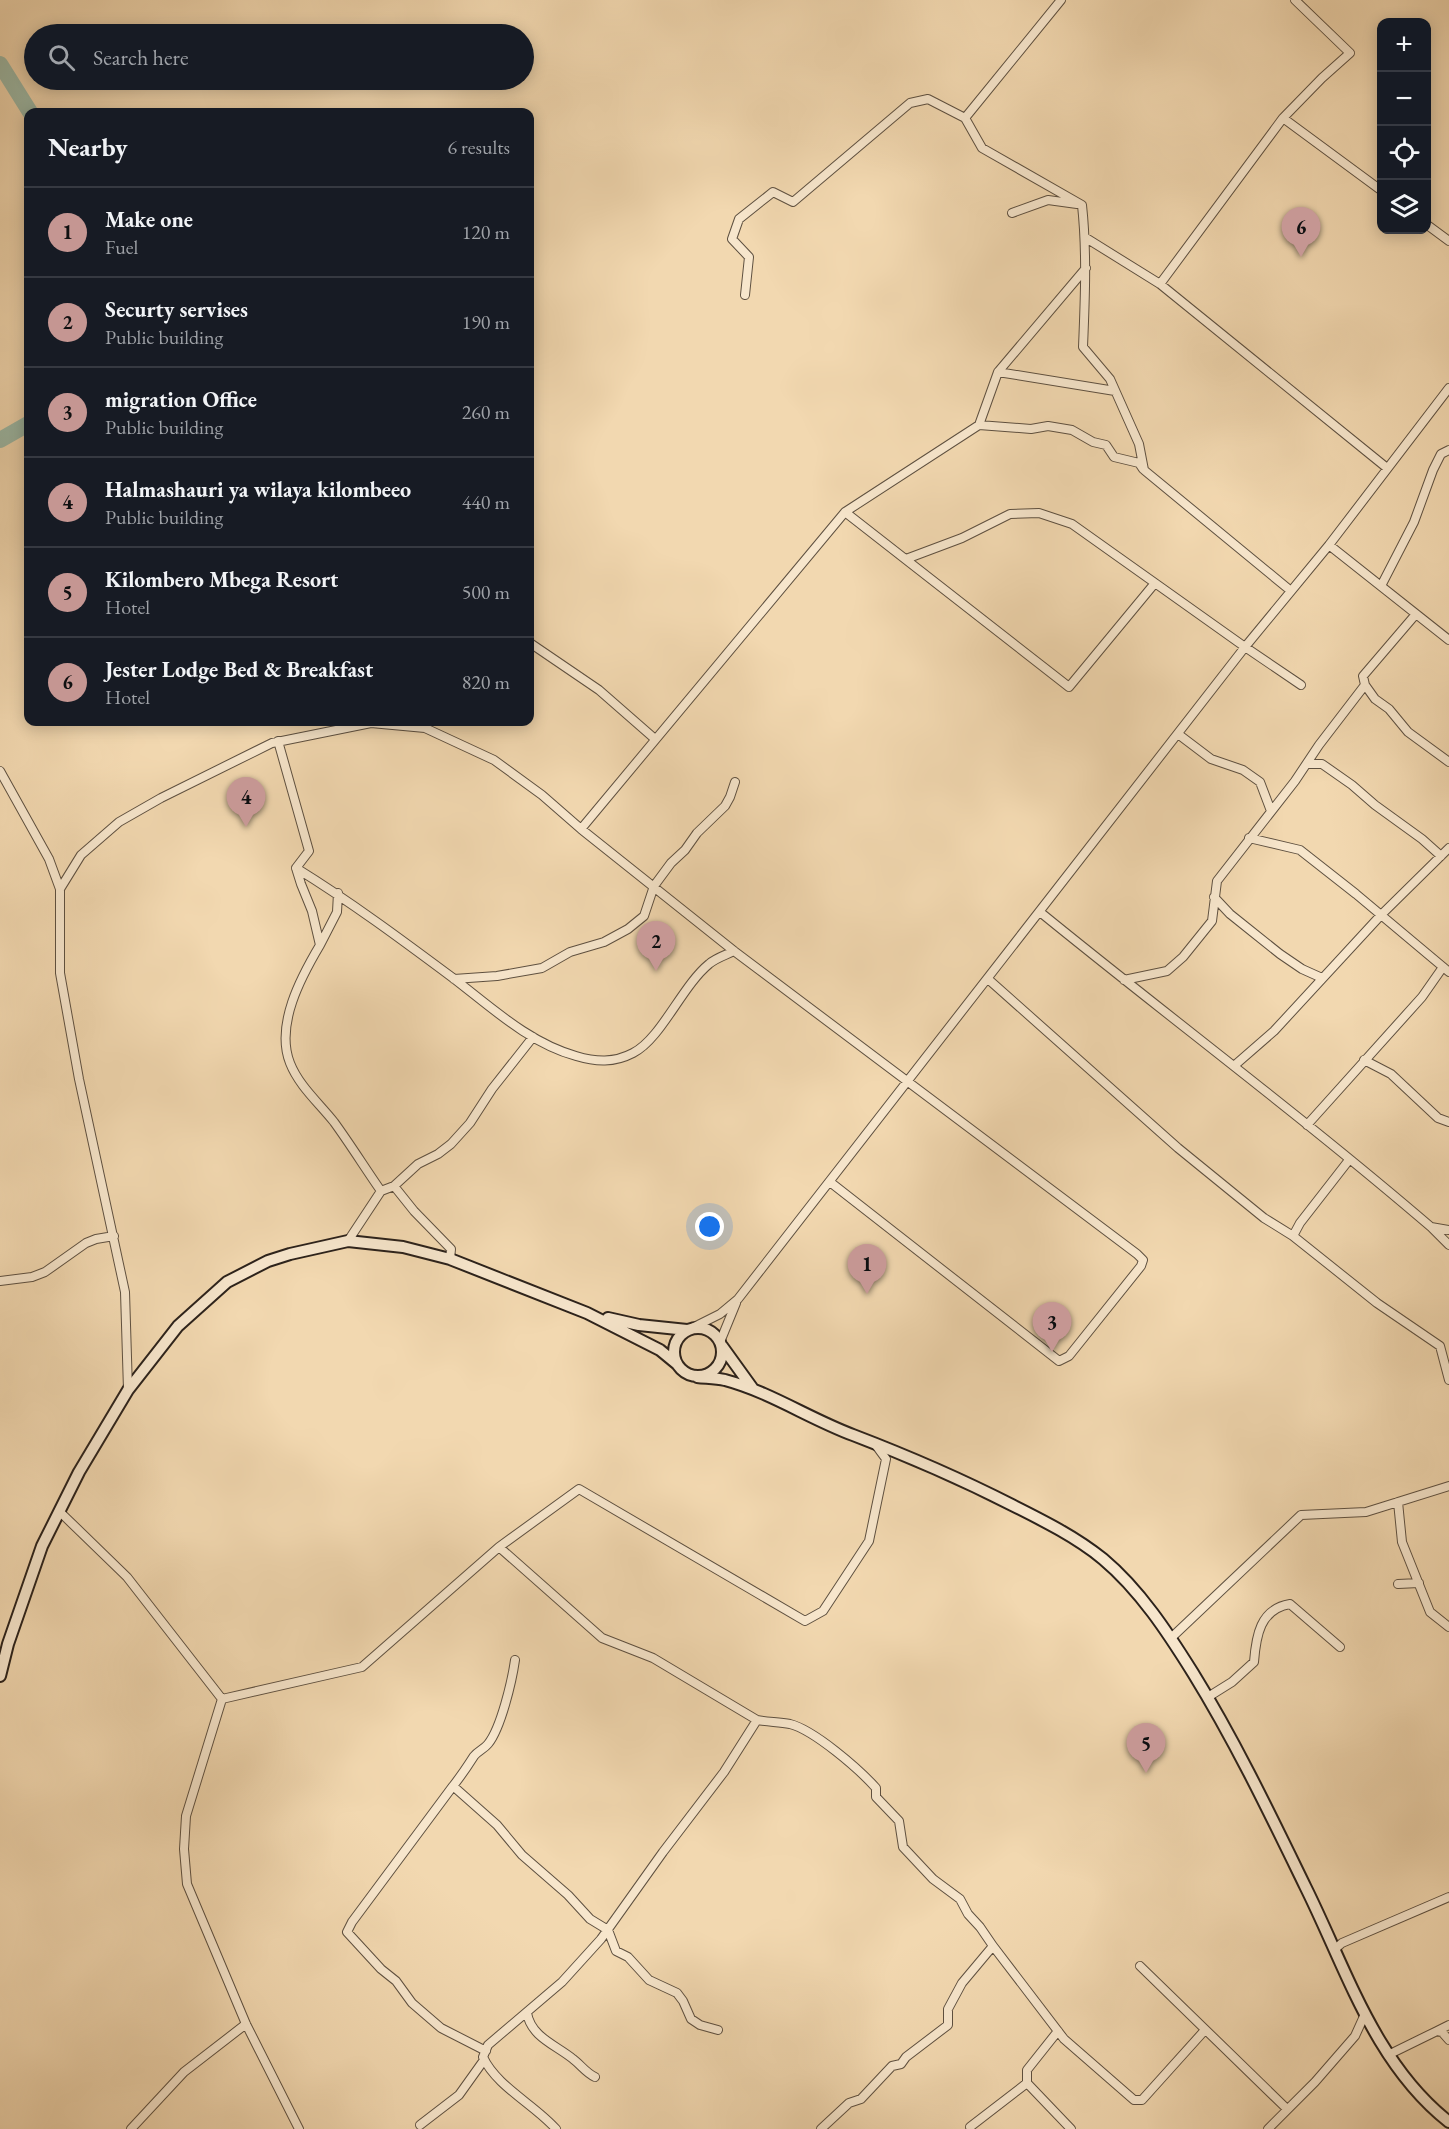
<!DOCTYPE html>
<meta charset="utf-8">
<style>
:root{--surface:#171b24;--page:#20242c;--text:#f1f3f6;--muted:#9ea1a6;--line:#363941;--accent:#c59692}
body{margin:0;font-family:"EB Garamond",serif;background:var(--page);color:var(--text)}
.controls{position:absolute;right:18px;top:18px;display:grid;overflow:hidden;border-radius:12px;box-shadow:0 3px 15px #0003}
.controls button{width:54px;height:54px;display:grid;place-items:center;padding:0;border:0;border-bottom:2px solid var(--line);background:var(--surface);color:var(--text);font:30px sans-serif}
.you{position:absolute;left:710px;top:1227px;width:21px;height:21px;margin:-15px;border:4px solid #fff;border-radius:50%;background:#1a73e8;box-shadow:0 0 0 9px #1a73e833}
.badge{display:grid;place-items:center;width:39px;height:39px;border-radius:50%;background:var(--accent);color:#111;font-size:20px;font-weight:700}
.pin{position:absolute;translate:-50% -50px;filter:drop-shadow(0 2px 3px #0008)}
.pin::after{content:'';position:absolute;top:32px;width:21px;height:18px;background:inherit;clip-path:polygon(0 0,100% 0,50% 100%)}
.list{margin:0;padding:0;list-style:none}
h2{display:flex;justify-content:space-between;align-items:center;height:78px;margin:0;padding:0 24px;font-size:26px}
h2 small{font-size:20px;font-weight:400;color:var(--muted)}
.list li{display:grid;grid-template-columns:39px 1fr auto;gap:18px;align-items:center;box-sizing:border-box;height:90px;padding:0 24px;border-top:2px solid var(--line)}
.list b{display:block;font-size:22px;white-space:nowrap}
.list p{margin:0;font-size:20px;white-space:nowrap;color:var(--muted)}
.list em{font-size:20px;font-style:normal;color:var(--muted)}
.icon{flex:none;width:33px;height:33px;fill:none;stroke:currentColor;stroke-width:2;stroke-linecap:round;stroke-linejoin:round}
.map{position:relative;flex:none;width:1449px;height:2129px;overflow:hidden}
.search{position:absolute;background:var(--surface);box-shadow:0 3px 15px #0003;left:24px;top:24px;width:510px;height:66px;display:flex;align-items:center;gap:15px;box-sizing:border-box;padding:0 21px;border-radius:33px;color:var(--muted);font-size:22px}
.panel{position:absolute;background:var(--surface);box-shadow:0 3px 15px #0003;left:24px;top:108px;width:510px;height:618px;border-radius:12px}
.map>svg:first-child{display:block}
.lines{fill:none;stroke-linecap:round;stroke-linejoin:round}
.river{stroke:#9cbaa8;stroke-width:16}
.minor-casing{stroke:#5e5040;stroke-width:10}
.secondary-casing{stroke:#2c221b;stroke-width:14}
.minor{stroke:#f7e6cc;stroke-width:8}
.secondary{stroke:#f7e6cc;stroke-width:10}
</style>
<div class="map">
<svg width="1449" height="2129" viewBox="0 0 1449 2129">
<rect width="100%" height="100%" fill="#f2d8b0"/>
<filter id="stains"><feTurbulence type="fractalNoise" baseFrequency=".00333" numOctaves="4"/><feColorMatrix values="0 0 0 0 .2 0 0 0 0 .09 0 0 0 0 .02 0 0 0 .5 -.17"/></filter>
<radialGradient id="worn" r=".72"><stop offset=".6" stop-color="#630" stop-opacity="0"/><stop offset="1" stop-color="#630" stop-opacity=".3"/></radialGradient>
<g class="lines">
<path class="river" d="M0,64l30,48
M0,440l28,-16"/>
<g class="minor-casing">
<path id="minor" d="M965,118l96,-118
M1283,118l39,-40 28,-25 -55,-53
M1012,213l36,-13 29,4
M1426,224l23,17
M1086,238l74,46 227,184
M1160,284l123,-166 99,73
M745,295l4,-38 -17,-18 7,-20 34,-27 20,10 117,-99 18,-4 37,19 17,30 100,57c5,47 3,94 1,142l27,32 29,65 5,26 147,121
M998,372l117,19
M979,425l52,4 17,-3 24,4 21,12 13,3 8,12 25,6 4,6
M845,512l224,175 86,-104
M1329,545l120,95
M906,559l56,-21 48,-24 29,-1 33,11 173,123 56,38
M1381,586l33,-64 19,-52 8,-16 8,-4
M530,643l69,47 56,49
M1365,685l10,14 14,10 19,23 41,30
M1178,734l33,25 32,11 17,12 11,29
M278,741l31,110 -13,17 5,16 11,27 8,34c-19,32 -45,80 -30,118 9,23 29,40 44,59 16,22 31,46 47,69
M1307,764h15l30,21 23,20 47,34 19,17
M0,771l49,88 11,30v84l19,106 46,213 3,98
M581,829l264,-317 134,-87 19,-53 88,-104
M1249,838l51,12 56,44 93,78
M296,868c55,34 106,72 157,110 38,29 76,65 123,78 20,6 38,7 57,-3 28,-14 49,-67 76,-89 7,-6 17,-9 25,-13
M60,889l21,-34 38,-33 42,-24 111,-55 99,-20 54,5 69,32 48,35 39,34 153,122 403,303 6,6 -2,6 -72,90 -10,5 -229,-179
M1214,897l16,17 50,40 22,15 20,9
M1040,912c130,106 264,206 391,315l18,3
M320,945l17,-33 1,-19
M454,979l43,-3 45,-8 28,-16 34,-10 24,-13 16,-13 10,-30 17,-23 14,-13 12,-17 28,-27 5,-9 5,-15
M988,979l190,169 86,70 29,18
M1124,980l43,-9 16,-14 29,-36 5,-40 78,-100 24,-36 46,-60 -2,-9 53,-62
M1364,1060l27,14 47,44 11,4
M1235,1065l39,-34 107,-116 68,-67
M1307,1125l115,-128 21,-30
M1349,1160l-49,63 -7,13 84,67 63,43 9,34
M394,1186l20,25 37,38 -1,10
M1432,1228l17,17
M348,1241l33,-50 13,-5 24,-22 20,-10 13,-10 19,-21 22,-34 41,-52
M0,1281l32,-4 13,-5 41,-29 10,-4 18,-3
M692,1328l28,-14 18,-15 507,-652 84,-102 120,-157
M720,1342l16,-39
M1398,1502l4,40 28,70 19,15
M59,1511l68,66 95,122 -36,117 -2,33 3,35 59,140 53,105
M499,1547l103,91 51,20 104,62 -33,52 -61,80 -62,87 -39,43 -74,63 -5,12c13,29 52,48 73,72
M1398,1584l21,-1
M1171,1638l130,-123 65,-3 83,-26
M1208,1697l24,-15 22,-20c2,-26 6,-53 36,-58l50,43
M222,1699l140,-32 137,-120 80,-58 226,132 18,-10 46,-70 17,-82 -11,-15
M757,1720c11,2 22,2 33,4 24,6 69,45 86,64v9l23,24 4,26 30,32 27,20 8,15 12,13 13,19 -31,37 -14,26v16l-42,32 -5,7 -9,2 -31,33 -12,4 -28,26
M453,1786c8,-10 14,-19 21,-30 4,-5 10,-7 14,-12 13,-16 24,-63 27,-84
M993,1946l71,93 70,61h8l63,-70
M1335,1949l7,-6 107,-46
M1140,1966l147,143
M527,2013c4,24 29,32 46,46 8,6 13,14 22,18
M1058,2031l-31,39v13l44,46
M1437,2031l12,-6
M486,2051l-45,-23 -29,-25 -16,-22 -15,-12 -34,-37 5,-10 101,-136 44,39 25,30 46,40 22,24 18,11 8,21 12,6 21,23 28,13 6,8 8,18 9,6 18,5
M1388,2055l49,-24 5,1 7,8
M420,2125l39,-30 25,-35
M970,2127l57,-44
M131,2129l53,-57 62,-48
M1268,2129l47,-47 40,-46 10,-22"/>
</g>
<g class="secondary-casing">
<path id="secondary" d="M608,1318l31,7 48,5
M674 1352a24 24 0 1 1 48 0a24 24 0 1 1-48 0Z
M722,1346l31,43
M697,1377c9,1 19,1 28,3 45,12 85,39 128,55 55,21 108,44 159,70 32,16 64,32 91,54 37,31 65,74 90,114 42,68 77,141 112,213 41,82 69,177 144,236
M0,1676l8,-32 34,-98 37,-74 49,-82 50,-64 49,-44 41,-21 22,-7 58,-13 55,6 47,12 137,54 73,37 17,14"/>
</g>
<use href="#minor" class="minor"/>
<use href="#secondary" class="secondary"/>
</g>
<rect width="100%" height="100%" filter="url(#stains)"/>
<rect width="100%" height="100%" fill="url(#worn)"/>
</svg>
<div class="controls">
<button>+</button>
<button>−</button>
<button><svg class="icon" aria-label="locate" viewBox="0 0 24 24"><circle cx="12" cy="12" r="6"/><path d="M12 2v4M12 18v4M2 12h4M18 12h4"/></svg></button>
<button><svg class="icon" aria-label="layers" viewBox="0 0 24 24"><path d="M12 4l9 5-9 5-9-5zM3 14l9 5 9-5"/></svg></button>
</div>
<div class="you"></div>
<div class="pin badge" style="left:867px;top:1294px">1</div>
<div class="pin badge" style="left:656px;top:971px">2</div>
<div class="pin badge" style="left:1052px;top:1352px">3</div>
<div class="pin badge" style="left:246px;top:827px">4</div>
<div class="pin badge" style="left:1146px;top:1773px">5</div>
<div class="pin badge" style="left:1301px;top:257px">6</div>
<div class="search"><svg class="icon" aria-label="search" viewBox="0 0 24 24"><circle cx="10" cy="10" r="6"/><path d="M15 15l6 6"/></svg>Search here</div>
<section class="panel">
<h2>Nearby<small>6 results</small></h2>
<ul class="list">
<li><span class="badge">1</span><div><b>Make one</b><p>Fuel</p></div><em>120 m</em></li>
<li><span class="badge">2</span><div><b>Securty servises</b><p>Public building</p></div><em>190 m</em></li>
<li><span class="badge">3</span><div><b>migration Office</b><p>Public building</p></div><em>260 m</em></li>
<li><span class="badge">4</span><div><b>Halmashauri ya wilaya kilombeeo</b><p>Public building</p></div><em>440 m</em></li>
<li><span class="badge">5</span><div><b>Kilombero Mbega Resort</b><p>Hotel</p></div><em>500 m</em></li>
<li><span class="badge">6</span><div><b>Jester Lodge Bed &amp; Breakfast</b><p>Hotel</p></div><em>820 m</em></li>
</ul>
</section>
</div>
